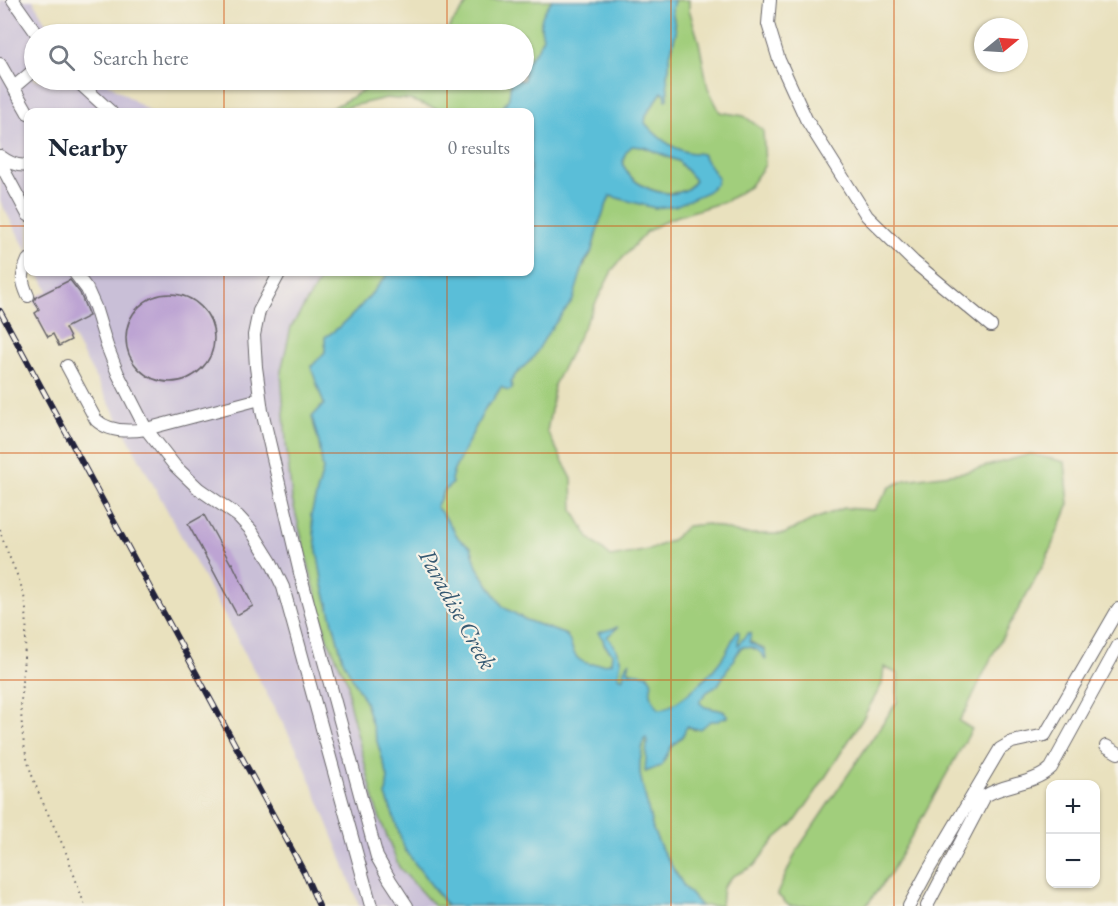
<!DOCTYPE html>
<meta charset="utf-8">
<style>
:root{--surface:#fff;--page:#f6f6f7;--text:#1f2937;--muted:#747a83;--line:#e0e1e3}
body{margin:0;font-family:"EB Garamond",serif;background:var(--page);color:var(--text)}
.controls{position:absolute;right:18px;bottom:18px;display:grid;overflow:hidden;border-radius:12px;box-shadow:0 2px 4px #0004}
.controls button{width:54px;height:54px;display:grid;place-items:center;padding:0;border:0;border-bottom:2px solid var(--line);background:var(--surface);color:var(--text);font:30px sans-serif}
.compass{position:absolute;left:974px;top:18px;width:54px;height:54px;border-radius:50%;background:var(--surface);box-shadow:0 2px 4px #0004;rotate:72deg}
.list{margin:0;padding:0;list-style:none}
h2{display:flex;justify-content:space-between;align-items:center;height:78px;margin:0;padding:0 24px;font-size:26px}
h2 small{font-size:20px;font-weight:400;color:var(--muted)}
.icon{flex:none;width:33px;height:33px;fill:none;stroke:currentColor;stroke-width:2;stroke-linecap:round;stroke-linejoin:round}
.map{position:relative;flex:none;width:1118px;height:906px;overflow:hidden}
.search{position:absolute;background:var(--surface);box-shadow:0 2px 4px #0004;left:24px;top:24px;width:510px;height:66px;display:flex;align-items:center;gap:15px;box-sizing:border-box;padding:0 21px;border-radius:33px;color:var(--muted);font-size:22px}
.panel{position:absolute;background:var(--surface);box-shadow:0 2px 4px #0004;left:24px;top:108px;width:510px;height:168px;border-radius:12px}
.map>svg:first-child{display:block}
.industrial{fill:#c9bfd7}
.green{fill:#a1ce7c;stroke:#62785c;stroke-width:1.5}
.water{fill:#5abed8;stroke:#3e708a;stroke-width:1.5;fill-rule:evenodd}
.building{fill:#bda4d3}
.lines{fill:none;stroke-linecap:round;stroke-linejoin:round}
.minor-casing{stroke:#686569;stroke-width:14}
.path{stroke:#686569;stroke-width:2;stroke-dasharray:1.5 4.5;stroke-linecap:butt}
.minor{stroke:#fff;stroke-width:12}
.rail-casing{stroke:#22223b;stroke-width:6}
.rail{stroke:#f7f3e8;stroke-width:4;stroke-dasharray:11;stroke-linecap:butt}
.grid{fill:none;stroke:#d45411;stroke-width:1.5;stroke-opacity:0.55}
.labels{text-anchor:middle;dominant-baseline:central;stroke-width:4.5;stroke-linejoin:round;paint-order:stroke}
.water-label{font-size:24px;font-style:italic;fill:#365972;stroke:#f7f3e8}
</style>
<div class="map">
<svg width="1118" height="906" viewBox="0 0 1118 906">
<rect width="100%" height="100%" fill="#f7f3e8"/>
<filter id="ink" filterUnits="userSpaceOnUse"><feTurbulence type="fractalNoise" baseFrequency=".0167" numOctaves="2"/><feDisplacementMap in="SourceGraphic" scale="12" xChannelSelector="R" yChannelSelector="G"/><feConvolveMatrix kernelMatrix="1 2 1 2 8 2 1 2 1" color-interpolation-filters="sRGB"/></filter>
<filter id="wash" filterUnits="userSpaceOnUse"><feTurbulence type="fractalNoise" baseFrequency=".008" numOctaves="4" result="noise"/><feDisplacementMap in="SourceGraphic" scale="24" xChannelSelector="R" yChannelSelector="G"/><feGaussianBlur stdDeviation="1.35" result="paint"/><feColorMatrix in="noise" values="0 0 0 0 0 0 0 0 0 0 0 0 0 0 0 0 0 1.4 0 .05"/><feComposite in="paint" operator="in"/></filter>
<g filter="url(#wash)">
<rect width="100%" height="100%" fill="#e9e1be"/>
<path class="industrial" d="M0,0h33l19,34h-18v46h69l48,32h-123v141l-28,-52z
M38,272h352l-28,32 -51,211 94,335 42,56h-88l-18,-50 -40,-99z"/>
<path class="green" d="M470,0h82c-9,13 -14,21 -9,37l-6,13 -13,15v-31h-80z
M674,0h15v9l10,33 9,46 12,24 24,4 19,14 2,35 -16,22 -23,14 -57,18 -23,13 -33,37 -59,116 -2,20 -5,26 25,48 1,31 16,28 22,19 38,-7 23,-10 15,-14 21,-2 34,10h42l28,-14 32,-12 30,2 16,-23 15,-7 60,-8 66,-18 34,8 4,42 -24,58 -52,92 -27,56 -7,11 13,8 -82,145 -24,32h-77l-12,-12 20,-44 100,-148 1,-28 -14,-7 -2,17 -20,36 -45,70 -22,32 -20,17 -21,27 -21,10 -10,11 -2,19h-20l-16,-18 -22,-36 -10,-22 -13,-55v-13l4,-23 2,-1 1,3 -1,31 15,-6 10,-19 11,-10 5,-11 8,4 15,-9 8,-1 9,-3 -4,-6 -19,-4 -4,-4v-3l7,-8 11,-7 23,-38 7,-1 13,6 4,-2 -16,-9 2,-8h-3l-10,13 -1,-15c-6,11 -11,24 -19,33 -10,13 -43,46 -60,45l-6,-11 -2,-8 -22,-21 1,-5 -6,15 -5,-2 -4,-32 -7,-8 10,-9 -14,11 1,6 8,8 -1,10c-13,2 -30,4 -37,-10 -3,-6 -3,-12 -8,-18l-40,-15 -23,-13 -26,-40 -6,-20 -12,-8 -14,-22 -9,-10 8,-16 8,-7 -1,-5 3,-9 32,-63 7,-7 8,-13 11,2 -1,-8 5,-7 17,-16 58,-105 9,-32 10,-25 45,12 52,-16 -2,-32 -3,-6c-5,-1 -11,-1 -16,-2 -16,-5 -30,-16 -41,-29l1,-8 16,-23 3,1 3,6 -1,-25 2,-6v-10l7,-25 -4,-24z
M379,80h132l-2,18 -9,14h-57l-1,-1 -32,-11 -24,-2 -61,14 36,-20z
M632,146l12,1 34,14 17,19c-19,34 -97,-7 -63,-34z
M325,272h65c-19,21 -40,51 -65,65v15l-14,15 13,37 -12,13 7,26 4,27 -12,45 12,70 20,75 22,42 23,75 -2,18 19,55 42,56h-13l-35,-39 -22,-56 -28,-109 -1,-19 -21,-45 -35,-139 -6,-56 -5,-72 10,-44z"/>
<path class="water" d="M552,0h122l-2,9 4,24 -7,25v10l-2,6 1,25 -2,1 -1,-7 -3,-1 -16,23 -1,8c11,13 25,24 41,29 5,1 11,1 16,2l16,24 -2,6 -9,8 -32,14 -20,2 -45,-12 -10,25 -9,32 -7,10 -11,37 -25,33 -15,25 -17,16 -5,7 1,8 -4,2 -7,-4 -8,13 -7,7 -32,63 -3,9 1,5 -8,7 -8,16 9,10 14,22 12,8 6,20 26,40 23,13 40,15c5,6 5,12 8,18 7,14 24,12 37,10l1,-10 -8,-9 -1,-5 -5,-6 20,-6 -11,10 7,8 7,16 -3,16 5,2 1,-10 6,-8 -2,8 2,3 17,2c9,12 2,9 4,20 1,6 5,11 8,15 15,1 49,-32 59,-45 8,-9 13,-22 19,-33l2,1 -1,13 10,-12h3l-2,9 16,8 1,10c-6,-10 -14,-15 -25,-13l-23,38 -11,7 -7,8v3l5,4 18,4 5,5 -10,5h-8c-10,9 -10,10 -23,5l-5,11 -11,10 -10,19 -16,6 2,-31 -1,-3 -2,1 -4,23v13l13,55 10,22 22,36 16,18h-254l-42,-56 -19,-55 2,-18 -23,-75 -22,-42 -20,-75 -12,-70 12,-45 -4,-27 -7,-26 12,-13 -13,-37 14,-15v-15c25,-14 46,-44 65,-65h140v-160h-30l9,-14 2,-18h13v-15l13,-15 6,-13c-5,-17 -1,-23 9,-37zM632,146l12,1 34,14 17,19c-17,35 -98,-6 -63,-34z"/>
<g id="blocks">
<path class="building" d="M70,280l10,13 9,23 -24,12 6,12 -12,6 -6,-12 -5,3 -13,-24 3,-2 1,-2 -5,-8 2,-4z
M126 338a44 44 0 1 1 88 0a44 44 0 1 1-88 0Z
M204,515l27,49 1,-1 21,43 -16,9 -49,-91z"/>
</g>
</g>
<g filter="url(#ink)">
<use href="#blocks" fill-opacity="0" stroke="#686569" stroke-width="1.5"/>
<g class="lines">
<g class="minor-casing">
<path id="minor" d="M13,0l24,34
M770,0l-2,24 11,36 27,59 61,97 47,46 77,64
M0,64l28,49
M76,80l35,32
M14,87l20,-17
M0,156c8,6 19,11 28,9
M0,163l28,52
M74,272l13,17 8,18 12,39 11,28 28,55 29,37 24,23 39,27 13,14 20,32 12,25 88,319
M280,272l-21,39 -5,24 2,32 6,44 38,162 77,284 13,23 17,26
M28,296c-7,-16 -7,-20 0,-36
M67,366l29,54c13,12 32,12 50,9l114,-30
M1106,746l12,7
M909,906l20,-37 71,-120 12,-7 33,-7 73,-126
M927,906l58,-110c20,-13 48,-11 66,-28l67,-122"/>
</g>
<path class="path" d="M0,529c6,28 25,53 26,82 2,20 -2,40 -3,60 -3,27 -3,64 5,91 8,30 24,59 37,88 7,18 13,37 20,56"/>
<use href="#minor" class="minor"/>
<g class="rail-casing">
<path id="rail" d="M0,311l304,561 15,34"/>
</g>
<use href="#rail" class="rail"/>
</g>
</g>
<path class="grid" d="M224,0v34M447,0v34M671,0v906M894,0v906M224,80v32M447,80v32M0,226h28M530,226h588M224,272v634M447,272v634M0,453h1118M0,680h1118"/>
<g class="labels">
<g class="water-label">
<text transform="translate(458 609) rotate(61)">Paradise Creek</text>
</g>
</g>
</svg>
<div class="controls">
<button>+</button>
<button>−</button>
</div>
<svg class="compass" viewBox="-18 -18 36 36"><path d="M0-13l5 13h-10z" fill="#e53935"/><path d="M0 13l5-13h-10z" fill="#747a83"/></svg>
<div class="search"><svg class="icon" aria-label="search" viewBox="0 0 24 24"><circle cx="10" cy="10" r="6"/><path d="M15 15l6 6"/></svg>Search here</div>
<section class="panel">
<h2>Nearby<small>0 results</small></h2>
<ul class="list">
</ul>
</section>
</div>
